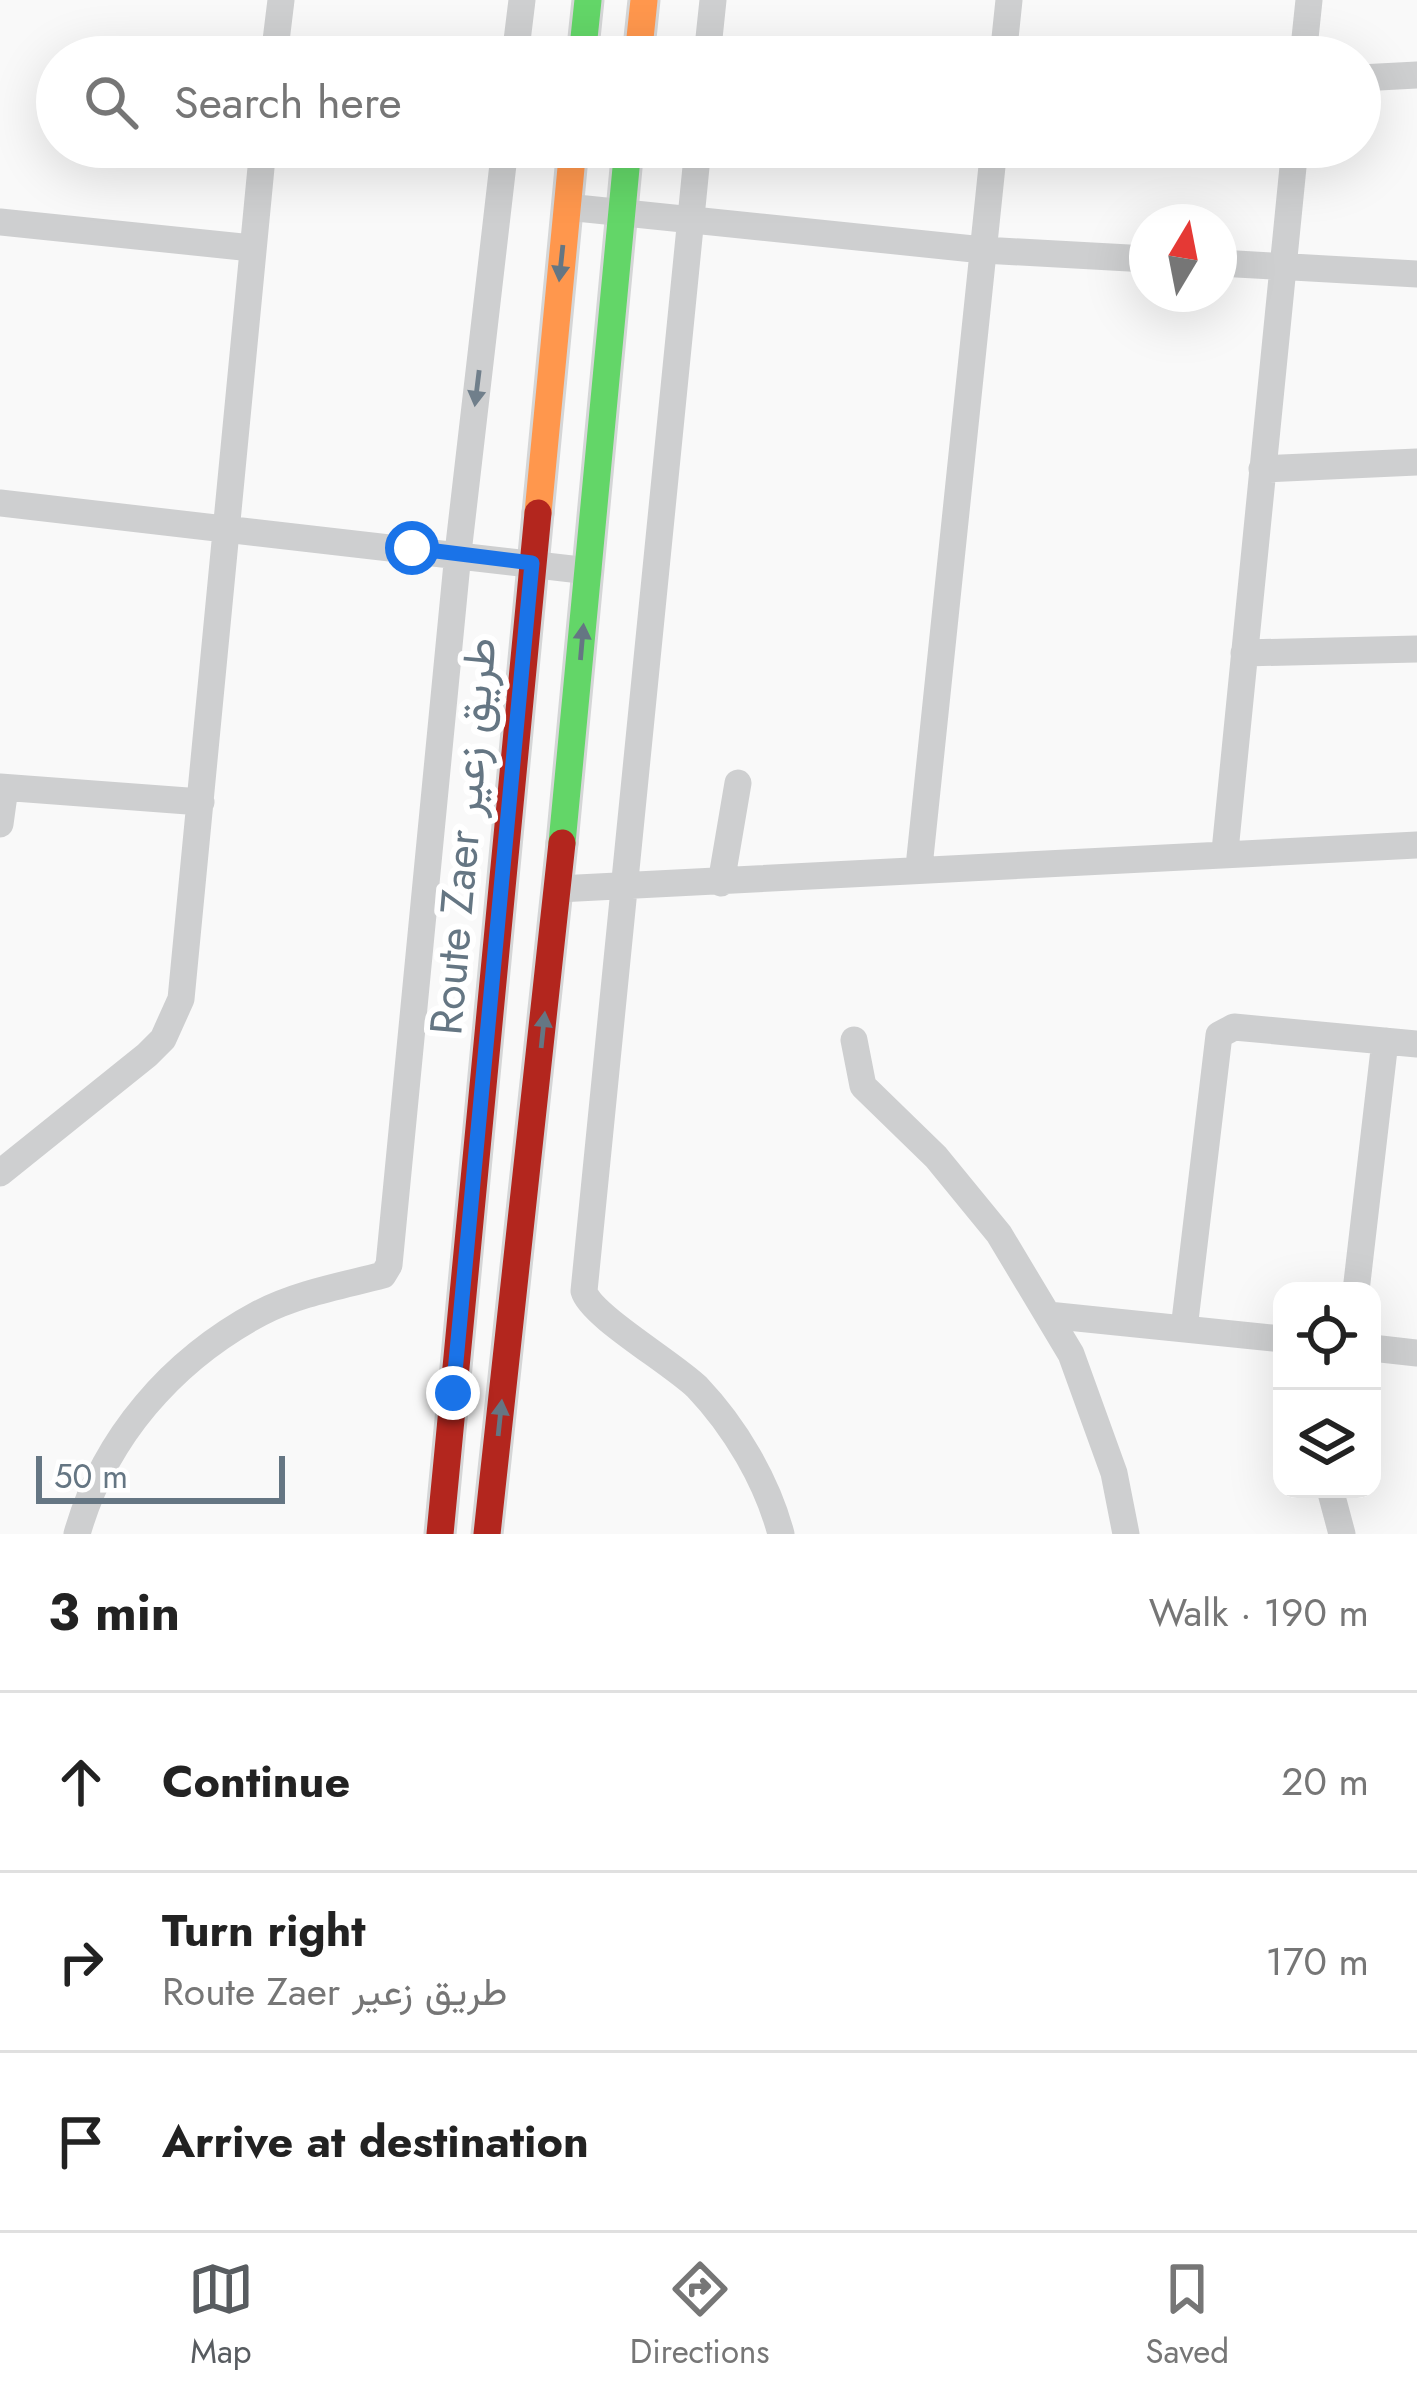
<!DOCTYPE html>
<meta charset="utf-8">
<style>
:root{--surface:#fff;--page:#f2f2f2;--text:#222;--muted:#767676;--line:#e0e0e0;--accent:#585c60}
body{margin:0;font-family:Jost,Vazirmatn,sans-serif;background:var(--page);color:var(--text)}
.controls{position:absolute;right:36px;bottom:36px;display:grid;overflow:hidden;border-radius:24px;box-shadow:0 12px 48px #0002}
.controls button{width:108px;height:108px;display:grid;place-items:center;padding:0;border:0;border-bottom:3px solid var(--line);background:var(--surface);color:var(--text);font:60px sans-serif}
.compass{position:absolute;left:1129px;top:204px;width:108px;height:108px;border-radius:50%;background:var(--surface);box-shadow:0 12px 48px #0002;rotate:10deg}
.scale{position:absolute;left:36px;bottom:30px;width:249px;box-sizing:border-box;padding-left:12px;border:6px solid #657683;border-top:0;font-size:33px;line-height:42px;white-space:nowrap;color:#657683;-webkit-text-stroke:9px #fff;paint-order:stroke}
.stop{position:absolute;width:36px;height:36px;margin:-27px;border:9px solid #1a73e8;border-radius:50%;background:#fff}
.stop.end{background:#1a73e8;border-color:#fff;box-shadow:0 3px 12px #0008}
.list{margin:0;padding:0;list-style:none}
h2{display:flex;justify-content:space-between;align-items:center;height:156px;margin:0;padding:0 48px;font-size:51px}
h2 small{font-size:39px;font-weight:400;color:var(--muted)}
.list li{display:grid;grid-template-columns:78px 1fr auto;gap:36px;align-items:center;box-sizing:border-box;height:180px;padding:0 48px;border-top:3px solid var(--line)}
.list b{display:block;font-size:45px;white-space:nowrap}
.list p{margin:0;font-size:39px;white-space:nowrap;color:var(--muted)}
.list em{font-size:39px;font-style:normal;color:var(--muted)}
.icon{flex:none;width:66px;height:66px;fill:none;stroke:currentColor;stroke-width:2;stroke-linecap:round;stroke-linejoin:round}
.map{position:relative;flex:none;width:1417px;height:1534px;overflow:hidden}
.search{position:absolute;background:var(--surface);box-shadow:0 12px 48px #0002;left:36px;right:36px;top:36px;height:132px;display:flex;align-items:center;gap:30px;box-sizing:border-box;padding:0 42px;border-radius:66px;color:var(--muted);font-size:45px}
.sheet{height:696px;background:var(--surface)}
nav{display:flex;justify-content:space-around;align-items:center;box-sizing:border-box;height:168px;border-top:3px solid var(--line);background:var(--surface);font-size:33px;color:var(--muted)}
nav a{display:grid;justify-items:center;gap:6px}
nav .on{color:var(--accent)}
.map>svg:first-child{display:block}
.lines{fill:none;stroke-linecap:round;stroke-linejoin:round}
.fast-casing{stroke:#d5d6d7;stroke-width:33}
.slow-casing{stroke:#d5d6d7;stroke-width:33}
.jam-casing{stroke:#d5d6d7;stroke-width:33}
.street{stroke:#cecfd0;stroke-width:27}
.fast{stroke:#63d668;stroke-width:27}
.slow{stroke:#ff974d;stroke-width:27}
.jam{stroke:#b3261e;stroke-width:27}
.oneway{fill:#657683}
.oneway2{fill:#707f8b}
.route{stroke:#1a73e8;stroke-width:15}
.labels{text-anchor:middle;dominant-baseline:central;stroke-width:12;stroke-linejoin:round;paint-order:stroke}
.street-label{font-size:45px;fill:#657683;stroke:#fff}
</style>
<div class="map">
<svg width="1417" height="1534" viewBox="0 0 1417 1534">
<rect width="100%" height="100%" fill="#f9f9f9"/>
<g class="lines">
<g class="fast-casing">
<path id="fast" d="M582,57l6,-57
M562,843l66,-696"/>
</g>
<g class="slow-casing">
<path id="slow" d="M638,57l6,-57
M538,513l35,-366"/>
</g>
<g class="jam-casing">
<path id="jam" d="M440,1534l98,-1021
M487,1534l75,-691"/>
</g>
<path class="street" d="M274,57l7,-57
M515,57l7,-57
M707,57l6,-57
M1003,57l6,-57
M1303,57l6,-57
M1360,78l57,-3
M698,147l-114,1144c6,24 87,71 113,96 38,40 70,94 84,147
M567,207l416,43 164,9
M0,222l252,26
M1219,263l198,11
M1262,469l155,-7
M0,503l589,68
M1244,653l173,-4
M0,787l201,15
M0,824l5,-36
M1225,851l70,-704
M919,867l75,-720
M721,883l17,-100
M558,889l859,-44
M854,1040l9,46 73,71 63,77 72,120 43,119 12,61
M0,1173l147,-118 16,-16 18,-40 82,-852
M1356,1291l29,-250
M1048,1315l234,24
M1184,1329l35,-294 15,-8 183,17
M1372,1348l45,5
M1330,1489l12,45
M77,1534c27,-96 95,-174 183,-221 39,-20 81,-27 123,-38l6,-10 69,-712 47,-406"/>
<use href="#fast" class="fast"/>
<use href="#slow" class="slow"/>
<use href="#jam" class="jam"/>
</g>
<defs><path id="oneway-solid" d="M-6-.8H1V-3.2L6.5 0L1 3.2V.8H-6Z" transform="scale(3)"/></defs>
<g class="oneway">
<use href="#oneway-solid" transform="translate(561 263) rotate(96)"/>
<use href="#oneway-solid" transform="translate(582 642) rotate(-85)"/>
<use href="#oneway-solid" transform="translate(543 1030) rotate(-84)"/>
<use href="#oneway-solid" transform="translate(500 1418) rotate(-84)"/>
</g>
<use class="oneway2" href="#oneway-solid" transform="translate(477 388) rotate(97)"/>
<g class="lines">
<path class="route" d="M412,548l120,15 -79,830"/>
</g>
<g class="labels">
<g class="street-label">
<text transform="translate(463 836) rotate(-85)">Route Zaer طريق زعير</text>
</g>
</g>
</svg>
<div class="controls">
<button><svg class="icon" aria-label="locate" viewBox="0 0 24 24"><circle cx="12" cy="12" r="6"/><path d="M12 2v4M12 18v4M2 12h4M18 12h4"/></svg></button>
<button><svg class="icon" aria-label="layers" viewBox="0 0 24 24"><path d="M12 4l9 5-9 5-9-5zM3 14l9 5 9-5"/></svg></button>
</div>
<svg class="compass" viewBox="-18 -18 36 36"><path d="M0-13l5 13h-10z" fill="#e53935"/><path d="M0 13l5-13h-10z" fill="#767676"/></svg>
<div class="scale">50 m</div>
<div class="stop" style="left:412px;top:548px"></div>
<div class="stop end" style="left:453px;top:1393px"></div>
<div class="search"><svg class="icon" aria-label="search" viewBox="0 0 24 24"><circle cx="10" cy="10" r="6"/><path d="M15 15l6 6"/></svg>Search here</div>
</div>
<section class="sheet">
<h2>3 min<small>Walk · 190 m</small></h2>
<ul class="list">
<li><svg class="icon" aria-label="ahead" viewBox="0 0 24 24"><path d="M12 20V5M6 11l6-6 6 6"/></svg><div><b>Continue</b></div><em>20 m</em></li>
<li><svg class="icon" aria-label="right" viewBox="0 0 24 24"><path d="M7 20v-9h11M14 6l5 5-5 5"/></svg><div><b>Turn right</b><p>Route Zaer طريق زعير</p></div><em>170 m</em></li>
<li><svg class="icon" aria-label="arrive" viewBox="0 0 24 24"><path d="M6 21V4h12l-3 4 3 4H6"/></svg><div><b>Arrive at destination</b></div></li>
</ul>
</section>
<nav>
<a class="on"><svg class="icon" aria-label="map" viewBox="0 0 24 24"><path d="M3 6l6-2 6 2 6-2v14l-6 2-6-2-6 2zM9 4v14M15 6v14"/></svg>Map</a>
<a><svg class="icon" aria-label="directions" viewBox="0 0 24 24"><path d="M12 3l9 9-9 9-9-9zM9 14v-3h6M13 9l2 2-2 2"/></svg>Directions</a>
<a><svg class="icon" aria-label="saved" viewBox="0 0 24 24"><path d="M7 4h10v16l-5-4-5 4z"/></svg>Saved</a>
</nav>
